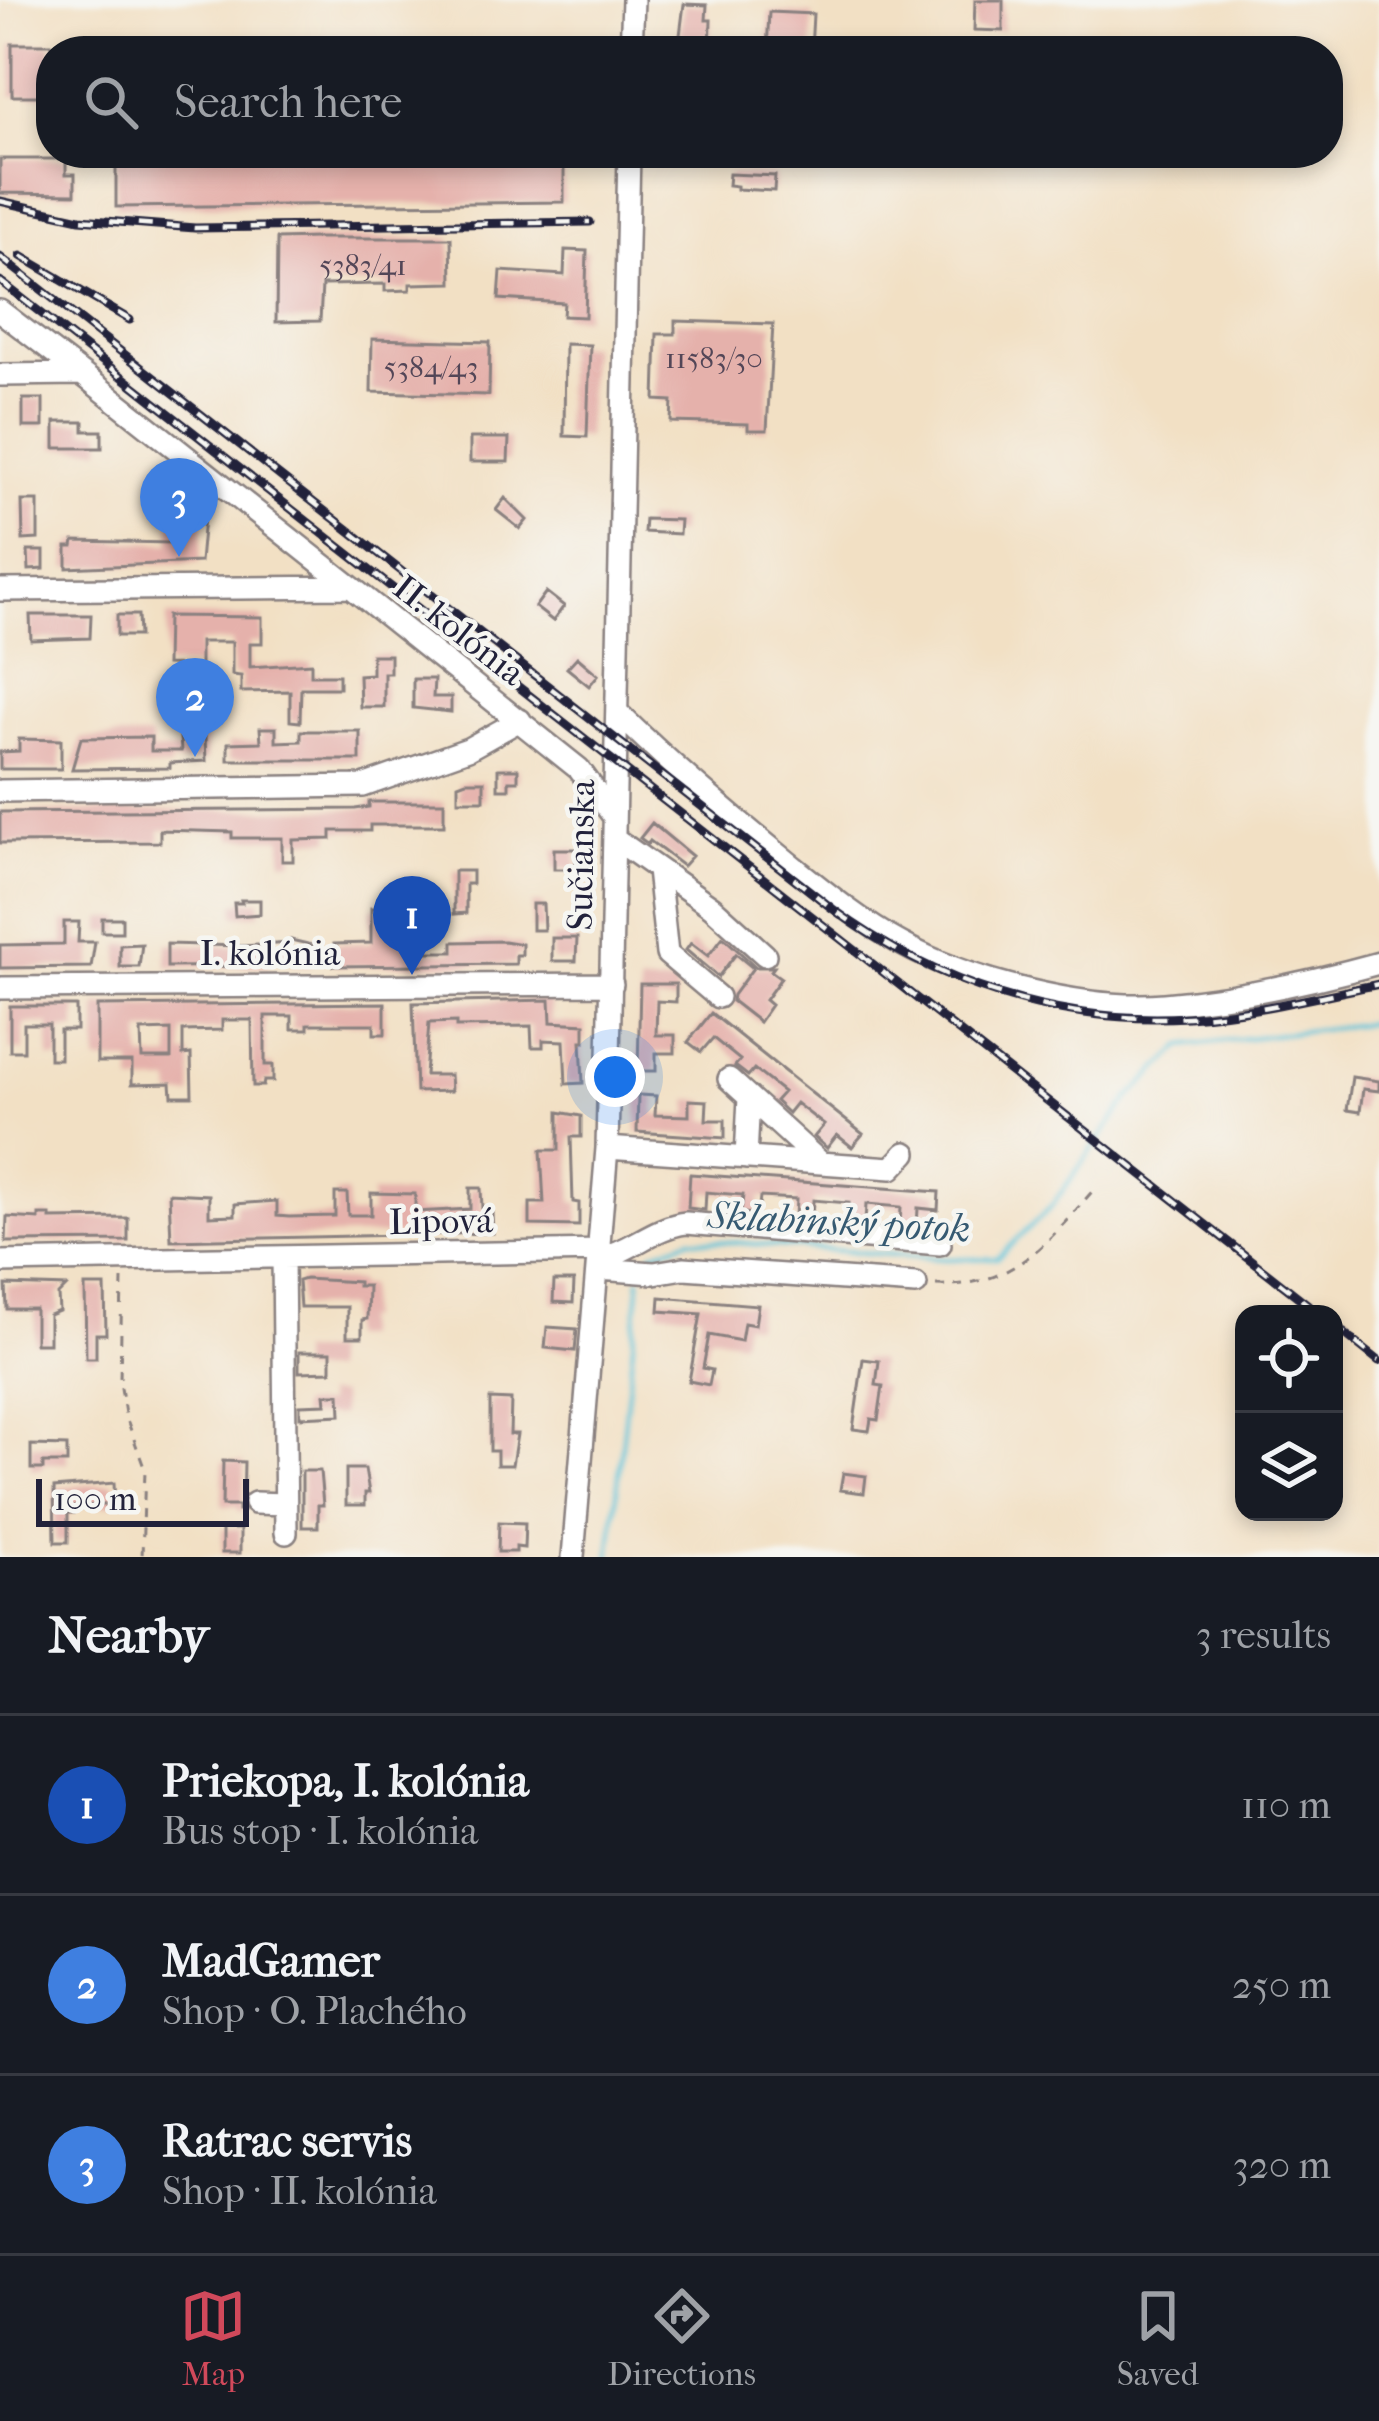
<!DOCTYPE html>
<meta charset="utf-8">
<style>
:root{--surface:#171b24;--page:#242831;--text:#f1f3f6;--muted:#9ea1a6;--line:#363941;--accent:#d1495b}
body{margin:0;font-family:"IM FELL French Canon",serif;background:var(--page);color:var(--text)}
.controls{position:absolute;right:36px;bottom:36px;display:grid;overflow:hidden;border-radius:24px;box-shadow:0 6px 18px #0003}
.controls button{width:108px;height:108px;display:grid;place-items:center;padding:0;border:0;border-bottom:3px solid var(--line);background:var(--surface);color:var(--text);font:60px sans-serif}
.scale{position:absolute;left:36px;bottom:30px;width:213px;box-sizing:border-box;padding-left:12px;border:6px solid #22223b;border-top:0;font-size:33px;line-height:42px;white-space:nowrap;color:#22223b;-webkit-text-stroke:9px #f6f6f2;paint-order:stroke}
.you{position:absolute;left:615px;top:1077px;width:42px;height:42px;margin:-30px;border:9px solid #fff;border-radius:50%;background:#1a73e8;box-shadow:0 0 0 18px #1a73e833}
.badge{display:grid;place-items:center;width:78px;height:78px;border-radius:50%;background:var(--accent);color:#fff;font-size:39px;font-weight:700}
.pin{position:absolute;translate:-50% -99px;filter:drop-shadow(0 3px 6px #0008)}
.pin::after{content:'';position:absolute;top:63px;width:42px;height:36px;background:inherit;clip-path:polygon(0 0,100% 0,50% 100%)}
.list{margin:0;padding:0;list-style:none}
h2{display:flex;justify-content:space-between;align-items:center;height:156px;margin:0;padding:0 48px;font-size:51px}
h2 small{font-size:39px;font-weight:400;color:var(--muted)}
.list li{display:grid;grid-template-columns:78px 1fr auto;gap:36px;align-items:center;box-sizing:border-box;height:180px;padding:0 48px;border-top:3px solid var(--line)}
.list b{display:block;font-size:45px;white-space:nowrap}
.list p{margin:0;font-size:39px;white-space:nowrap;color:var(--muted)}
.list em{font-size:39px;font-style:normal;color:var(--muted)}
.icon{flex:none;width:66px;height:66px;fill:none;stroke:currentColor;stroke-width:2;stroke-linecap:round;stroke-linejoin:round}
.map{position:relative;flex:none;width:1379px;height:1557px;overflow:hidden}
.search{position:absolute;background:var(--surface);box-shadow:0 6px 18px #0003;left:36px;right:36px;top:36px;height:132px;display:flex;align-items:center;gap:30px;box-sizing:border-box;padding:0 42px;border-radius:48px;color:var(--muted);font-size:45px}
.sheet{height:696px;background:var(--surface)}
nav{display:flex;justify-content:space-around;align-items:center;box-sizing:border-box;height:168px;border-top:3px solid var(--line);background:var(--surface);font-size:33px;color:var(--muted)}
nav a{display:grid;justify-items:center;gap:6px}
nav .on{color:var(--accent)}
.map>svg:first-child{display:block}
.lines{fill:none;stroke-linecap:round;stroke-linejoin:round}
.stream{stroke:#5ac2d7;stroke-width:4.5}
.building{fill:#e5b1ab;fill-rule:evenodd}
.minor-casing{stroke:#8a8180;stroke-width:26}
.path{stroke:#8a8180;stroke-width:3;stroke-dasharray:9 9;stroke-linecap:butt}
.minor{stroke:#fff;stroke-width:21}
.rail-casing{stroke:#22223b;stroke-width:9}
.rail{stroke:#f6f6f2;stroke-width:4.5;stroke-dasharray:14;stroke-linecap:butt}
.labels{text-anchor:middle;dominant-baseline:central;stroke-width:9;stroke-linejoin:round;paint-order:stroke}
.number-label{font-size:30px;fill:#534657}
.street-label{font-size:36px;fill:#22223b;stroke:#f6f6f2}
.water-label{font-size:39px;font-style:italic;fill:#365a72;stroke:#f6f6f2}
</style>
<div class="map">
<svg width="1379" height="1557" viewBox="0 0 1379 1557">
<rect width="100%" height="100%" fill="#f6f6f2"/>
<filter id="ink" filterUnits="userSpaceOnUse"><feTurbulence type="fractalNoise" baseFrequency=".00833" numOctaves="2"/><feDisplacementMap in="SourceGraphic" scale="24" xChannelSelector="R" yChannelSelector="G"/><feConvolveMatrix kernelMatrix="1 2 1 2 8 2 1 2 1" color-interpolation-filters="sRGB"/></filter>
<filter id="wash" filterUnits="userSpaceOnUse"><feTurbulence type="fractalNoise" baseFrequency=".004" numOctaves="4" result="noise"/><feDisplacementMap in="SourceGraphic" scale="48" xChannelSelector="R" yChannelSelector="G"/><feGaussianBlur stdDeviation="2.7" result="paint"/><feColorMatrix in="noise" values="0 0 0 0 0 0 0 0 0 0 0 0 0 0 0 0 0 1.4 0 .05"/><feComposite in="paint" operator="in"/></filter>
<g filter="url(#wash)">
<rect width="100%" height="100%" fill="#f2e0c4"/>
<g class="lines">
<path class="stream" d="M648,1263l5,-10 37,-14 256,20 51,-1 53,-50 80,-111 52,-51 197,-24
M610,1557l30,-278"/>
</g>
<g id="blocks">
<path class="building" d="M975,0h28v31l-29,-1z
M684,4l23,1 -1,15h5l-1,31h-32z
M769,12l44,2 -2,37h-44z
M12,44h39v52h-39z
M116,153h448v49l-448,5z
M0,159h66v15h9v20l-75,-1z
M729,174l46,2 -1,15 -37,-2v-3l-9,-1z
M316,238h135l1,45 -42,1v6l-25,1v-7l-63,1 -2,36 -44,1 1,-83z
M565,250l22,1 -2,66 -22,-1 1,-13 -65,-4 2,-28 63,4z
M675,321l98,3 -6,106h-19v-6l-77,-2 1,-21 -17,-1 2,-66h18z
M372,339l118,3 -1,53 -118,-3z
M565,344l25,1 -3,92 -23,-1z
M23,399h20v28h-20z
M55,422h29v9h18v17h-47z
M470,438h39l-1,24h-38z
M168,474h13v44h23l-4,44 -133,6v-21h6l1,-6 97,2z
M505,498l22,22 -7,9 -24,-19z
M22,501h16v38l-15,1z
M645,519l35,1 -1,14 -35,-2z
M28,551h16v18l-15,1z
M546,592l18,14 -11,15 -18,-14z
M30,615h61l-1,23 -59,2z
M117,615h21l1,21h-22z
M167,616l95,1v26h-12v24l61,-4v12h28v13h-38l-1,34 -10,-1v-30l-49,1v-16l-9,-1v-33h-32v24l-34,-1z
M372,655h18v18h-6v34h-24l-1,-32 13,-1z
M577,657l21,18 -9,11 -22,-18z
M413,679h21l-1,18h18v15l-38,-4z
M260,728h16v14l25,-1v-10h59v29h-132v-17l33,-1z
M151,737v14h30l-1,-13 25,-1 1,24 -36,2v5l-98,1 9,-31z
M19,739l42,1v29h-61v-17l19,-1z
M498,769h20v12h-9v8h-11z
M466,781h18v19h-26v-16z
M369,802h75v23h-74v6h-39v8l-38,1v21h-11v-23h-50v-6l-72,-2v12l-160,1v-31l355,-3 14,-2z
M652,823l40,33 -9,10 -33,-25 -2,3 -8,-6z
M554,849h22v20h-22z
M454,871h18v13h-6v29l-12,1z
M241,900h19v14l-25,2 -1,-13h8z
M532,904h11l1,26h-12z
M371,908h33v10h17l2,34h30v-10l51,-1 18,3v11h-6v9l-182,2v-22l37,-1z
M102,918h20v14h-20z
M64,922h15l-1,20h17l-4,25 -91,1v-23l64,-1z
M723,937l33,30h18l-3,4 10,7 -16,22 6,5 -12,17 -27,-21 1,-6 20,-27 -17,-14 -18,23 -32,-27 5,-7 17,13z
M552,938h25l-1,23h-24z
M291,940l21,5v20h-21v-11h-22l1,12 -103,1v-23l75,2 49,-3z
M142,944l-3,23h-19v-22z
M640,984h36v18l-19,-1 -1,34h19v18h-19v18h-18z
M550,1000l1,22 34,2v17h-4l2,42 -17,1 -2,-43 -21,-1v7h-11l-1,-21 -75,1v-5l-27,1 -4,52h25l1,16 -35,1 -3,-89z
M385,1003v31h-11v-10h-66v5h-16v-13h-27v49h8v16h-9l-1,5h-10l-1,-66h-30v10l-39,1v24l8,-1 1,42h-20l-1,-13 -39,1v-22h-35v-56zM171,1030v28h-29l-1,-27z
M10,1006h66v24h-16v29h-11v-35h-25v27h-14z
M711,1013l152,121 -11,13 -15,-12 -10,13 -13,-11 10,-12 -28,-22 -8,10 -13,-12 8,-9 -29,-23 -6,7 -13,-10 5,-6 -27,-22 -12,14 -13,-10z
M1352,1077l27,4v10l-16,-2 -3,23 -13,-2z
M638,1095l18,1 -1,19 34,1v-16l18,1 -1,19h19v18l-88,-6z
M559,1112l22,4v21h-10l2,65 6,1v23l-49,-1v-22h14l-3,-53h18z
M690,1174l249,18 -1,18 -20,-2 -1,19 -17,-1 1,-19 -35,-3 -1,19 -17,-2 1,-18 -36,-3 -1,18 -17,-1 1,-18 -36,-2 -2,17 -17,-1 2,-18 -37,-3 -1,18 -17,-2z
M470,1188h11l1,21 3,4h7l1,20 -322,7 -2,-47 40,2v21l26,-1v-11l42,-3v15l12,1 46,-1v-23h12l1,22h23v-22l44,1v18l55,-3z
M39,1215h11v4l78,-1v23l-122,1 1,-25 32,2z
M305,1279l53,3v4h10l-1,33 -5,1v17h-15v-30h-47l-2,-26z
M554,1281h20l-1,22 -20,-1z
M6,1285l60,2 -8,8 1,16 -10,4v28h-14v-34h-28z
M85,1286h20l1,48h-10v24h-10z
M660,1297l98,8 -3,20 -11,-2 -3,18 -32,-6 -6,33 9,2 -3,15 -20,-4 12,-67 -42,-3z
M547,1327l30,2 -2,22 -30,-3z
M299,1352h32v19l-32,1z
M863,1359l16,2 -3,24 7,1 -5,34 -7,-1 -2,12 -16,-2z
M325,1394h15l1,21 -41,2v-12l26,-1z
M490,1399l21,1 -1,34h7l-5,31h-15v-14h-7z
M31,1445l36,1v17h-24v6h-12z
M223,1461l21,1 -1,49h-5v-5h-16z
M346,1469h19l4,24h-4v12h-19z
M302,1471h18l3,34h-5v22h-16z
M843,1473l23,3 -2,17 -24,-3z
M114,1483l1,21 -41,3v6h-6v29h-13l-1,-54z
M499,1522l26,1 -1,25 -8,-1v5h-18z
M222,1529h18v24h-18z"/>
</g>
</g>
<g filter="url(#ink)">
<use href="#blocks" fill-opacity="0" stroke="#8a8180" stroke-width="3"/>
<g class="lines">
<g class="minor-casing">
<path id="minor" d="M631,51l2,-51
M0,311l82,63
M0,375l82,-1 269,213
M0,590l351,-3 228,182 35,48
M618,713c54,53 112,102 171,150 36,29 71,58 111,80 68,38 187,68 264,61 72,-6 146,-22 215,-41
M0,791l363,-5 105,-37 52,-29
M614,838l98,69 53,48
M658,870l9,84 51,43
M0,988l612,-4
M729,1079l92,84
M607,1148l285,20 14,-15
M746,1158l3,-61
M283,1257l3,276
M600,1258c32,-7 53,-31 86,-35l254,21
M0,1262l601,-11
M599,1269l55,4 30,-5 232,16
M255,1503l30,1
M573,1557l34,-409 22,-995"/>
</g>
<path class="path" d="M122,1279l-2,102 5,33 20,56 -3,87
M936,1285c80,3 113,-45 161,-99"/>
<use href="#minor" class="minor"/>
<g class="rail-casing">
<path id="rail" d="M0,201l80,18 115,9 395,-6
M21,256l109,64
M0,257l833,652c103,76 227,116 355,108 64,-4 128,-20 191,-33
M0,281l1320,1033
M1334,1325l45,36"/>
</g>
<use href="#rail" class="rail"/>
</g>
</g>
<g class="labels">
<g class="number-label">
<text x="363" y="265">5383/41</text>
<text x="714" y="358">11583/30</text>
<text x="431" y="367">5384/43</text>
</g>
<g class="street-label">
<text transform="translate(459 630) rotate(38)">II. kolónia</text>
<text transform="translate(581 855) rotate(-89)">Sučianska</text>
<text x="270" y="953">I. kolónia</text>
<text transform="translate(441 1221) rotate(-1)">Lipová</text>
</g>
<g class="water-label">
<text transform="translate(839 1222) rotate(3)">Sklabinský potok</text>
</g>
</g>
</svg>
<div class="controls">
<button><svg class="icon" aria-label="locate" viewBox="0 0 24 24"><circle cx="12" cy="12" r="6"/><path d="M12 2v4M12 18v4M2 12h4M18 12h4"/></svg></button>
<button><svg class="icon" aria-label="layers" viewBox="0 0 24 24"><path d="M12 4l9 5-9 5-9-5zM3 14l9 5 9-5"/></svg></button>
</div>
<div class="scale">100 m</div>
<div class="you"></div>
<div class="pin badge" style="left:412px;top:975px;background:#1a4fb4">1</div>
<div class="pin badge" style="left:195px;top:757px;background:#3f7fe0">2</div>
<div class="pin badge" style="left:179px;top:557px;background:#3f7fe0">3</div>
<div class="search"><svg class="icon" aria-label="search" viewBox="0 0 24 24"><circle cx="10" cy="10" r="6"/><path d="M15 15l6 6"/></svg>Search here</div>
</div>
<section class="sheet">
<h2>Nearby<small>3 results</small></h2>
<ul class="list">
<li><span class="badge" style="background:#1a4fb4">1</span><div><b>Priekopa, I. kolónia</b><p>Bus stop · I. kolónia</p></div><em>110 m</em></li>
<li><span class="badge" style="background:#3f7fe0">2</span><div><b>MadGamer</b><p>Shop · O. Plachého</p></div><em>250 m</em></li>
<li><span class="badge" style="background:#3f7fe0">3</span><div><b>Ratrac servis</b><p>Shop · II. kolónia</p></div><em>320 m</em></li>
</ul>
</section>
<nav>
<a class="on"><svg class="icon" aria-label="map" viewBox="0 0 24 24"><path d="M3 6l6-2 6 2 6-2v14l-6 2-6-2-6 2zM9 4v14M15 6v14"/></svg>Map</a>
<a><svg class="icon" aria-label="directions" viewBox="0 0 24 24"><path d="M12 3l9 9-9 9-9-9zM9 14v-3h6M13 9l2 2-2 2"/></svg>Directions</a>
<a><svg class="icon" aria-label="saved" viewBox="0 0 24 24"><path d="M7 4h10v16l-5-4-5 4z"/></svg>Saved</a>
</nav>
